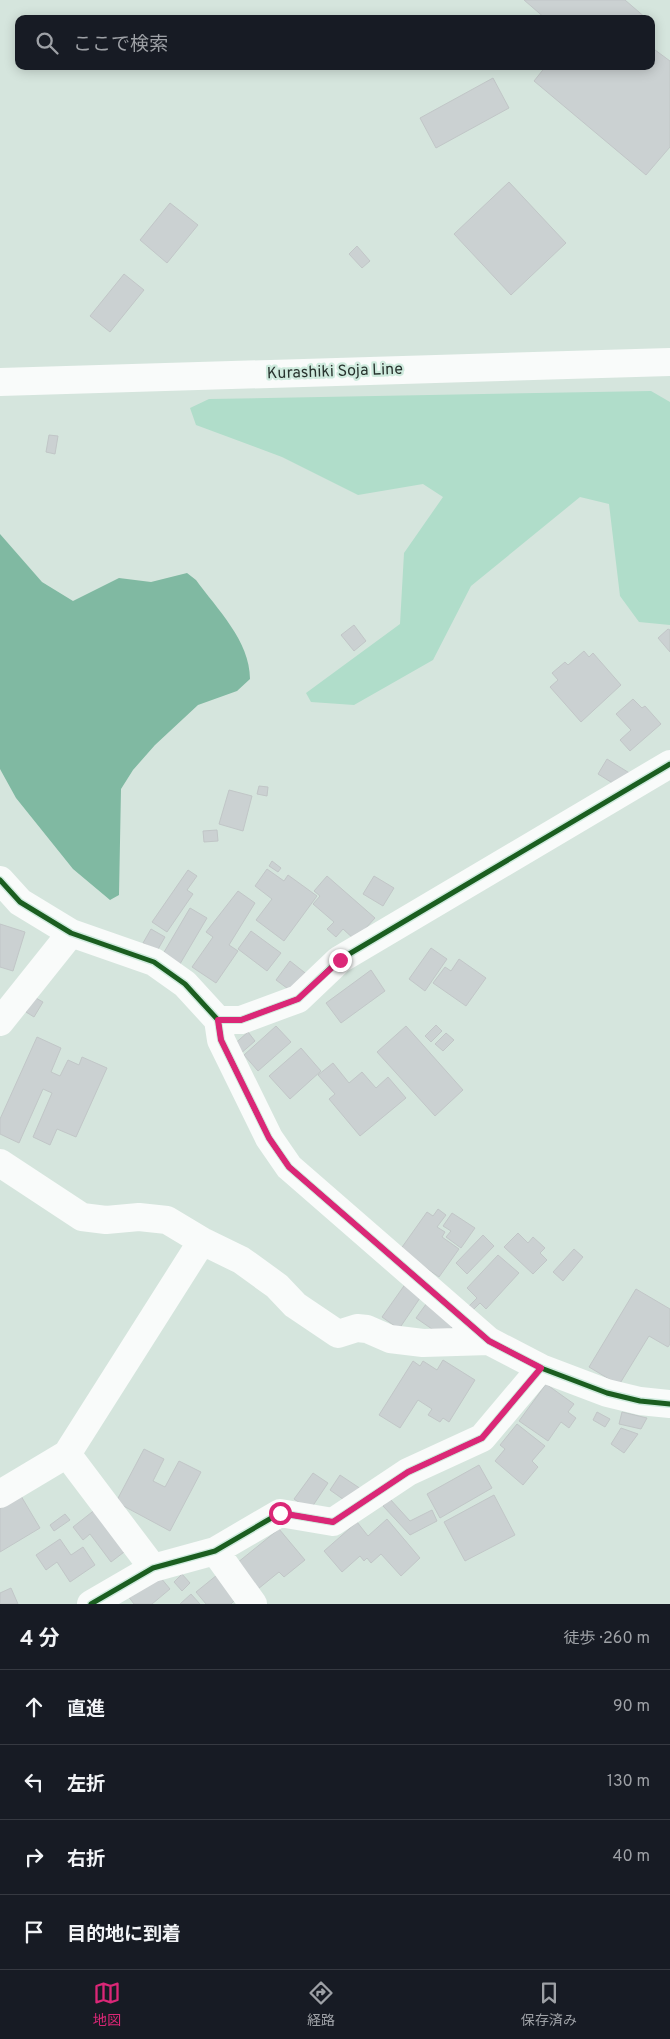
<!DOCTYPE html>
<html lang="ja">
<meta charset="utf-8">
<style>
:root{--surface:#171b24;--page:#20242c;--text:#f1f3f6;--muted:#9ea1a6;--line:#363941;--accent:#db2777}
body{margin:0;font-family:Overpass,"Noto Sans JP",sans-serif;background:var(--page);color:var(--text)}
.stop{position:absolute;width:15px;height:15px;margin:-11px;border:4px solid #db2777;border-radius:50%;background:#fff}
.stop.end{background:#db2777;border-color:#fff;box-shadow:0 1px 5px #0008}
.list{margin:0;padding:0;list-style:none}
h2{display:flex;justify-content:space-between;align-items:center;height:65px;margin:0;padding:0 20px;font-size:21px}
h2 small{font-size:16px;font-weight:400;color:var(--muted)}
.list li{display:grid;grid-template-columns:32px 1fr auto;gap:15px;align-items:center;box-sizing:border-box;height:75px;padding:0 20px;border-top:1px solid var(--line)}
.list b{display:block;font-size:19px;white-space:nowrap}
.list em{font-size:16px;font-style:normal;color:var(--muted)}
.icon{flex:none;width:28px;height:28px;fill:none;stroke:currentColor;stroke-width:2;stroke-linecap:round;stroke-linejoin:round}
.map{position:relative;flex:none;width:670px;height:1604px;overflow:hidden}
.search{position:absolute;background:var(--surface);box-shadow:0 2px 12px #0003;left:15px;right:15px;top:15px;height:55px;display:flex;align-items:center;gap:12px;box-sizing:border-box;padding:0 18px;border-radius:10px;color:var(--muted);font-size:19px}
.sheet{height:365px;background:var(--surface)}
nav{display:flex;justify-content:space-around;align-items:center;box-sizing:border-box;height:70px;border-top:1px solid var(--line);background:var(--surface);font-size:14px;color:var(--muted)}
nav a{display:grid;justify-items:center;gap:2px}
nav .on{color:var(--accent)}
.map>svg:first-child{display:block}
.green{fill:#b0ddca}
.water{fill:#80b9a2}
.building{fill:#cbd1d2;stroke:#c1c6c7}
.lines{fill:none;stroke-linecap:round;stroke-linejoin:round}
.minor{stroke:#f9fbfa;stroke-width:28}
.secondary{stroke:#f9fbfa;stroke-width:28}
.cycleway-casing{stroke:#cfebde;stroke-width:8}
.cycleway{stroke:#1b5e20;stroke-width:5}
.route{stroke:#db2777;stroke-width:6}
.labels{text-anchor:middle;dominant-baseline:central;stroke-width:4.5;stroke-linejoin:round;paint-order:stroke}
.street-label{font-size:16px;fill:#28332e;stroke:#cfebde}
</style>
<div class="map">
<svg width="670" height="1604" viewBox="0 0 670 1604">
<rect width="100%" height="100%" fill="#d5e5dd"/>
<path class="green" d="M651,391l19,11v223l-31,-3 -19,-26 -11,-92 -29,-7 -109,89 -38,74 -79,45 -43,-3 -5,-9 94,-69 4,-71 39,-56 -20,-13 -65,11 -76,-38 -86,-32 -6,-17 19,-9z"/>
<path class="water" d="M0,534l42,48 31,19 46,-23 32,4 36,-9 9,7c21,29 54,61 54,99l-13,12 -39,14 -43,40 -22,25 -12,19 -2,106 -9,5 -37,-31 -57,-71 -16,-29z"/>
<path class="building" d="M524,0h101l22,19h-101z
M651,47l19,14v86l-24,28 -112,-94 12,-15h105z
M493,78l16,30 -73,40 -16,-30z
M509,182l57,61 -55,52 -57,-61z
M170,203l28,22 -31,38 -27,-23z
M357,246l13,15 -8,7 -13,-14z
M124,274l20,16 -34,42 -20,-16z
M49,435l9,1 -3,18 -9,-2z
M354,625l12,16 -12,10 -13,-16z
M668,629l2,1v22l-12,-14z
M584,651l5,6 4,-4 28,32 -40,37 -31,-35 8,-7 -6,-7 13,-11 3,3z
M633,699l9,9 3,-2 16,18 -31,27 -10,-11 11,-10 -15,-16z
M607,759l24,15 -9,15 -24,-15z
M259,786l9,1 -1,9 -10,-2z
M229,790l23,6 -9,35 -24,-7z
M217,830l1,11 -14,1 -1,-11z
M272,861l9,7 -3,4 -9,-6z
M267,869l17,12 4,-6 29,21 -33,45 -28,-21 16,-21 -17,-13z
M188,870l9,6 -10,14 6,4 -26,38 -15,-10z
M327,876l48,42 -20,22 -12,-11 -7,8 -9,-8 7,-7 -21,-18 7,-8 -6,-5z
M374,876l20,12 -11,18 -20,-12z
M238,891l17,12 -26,42 9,6 -22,32 -24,-16 21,-30 -7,-5z
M190,908l17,10 -30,51 -17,-10z
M0,924l25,8 -12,39 -13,-4z
M151,929l14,8 -8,14 -14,-8z
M251,931l30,22 -14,18 -29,-22z
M431,948l16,11 -22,32 -16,-12z
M459,959l27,19 -20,28 -33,-23 12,-16 6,4z
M290,961l19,15 -14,18 -19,-14z
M371,970l14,21 -44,32 -15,-20z
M34,997l9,5 -9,15 -8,-5z
M436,1025l6,6 -11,11 -6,-6z
M276,1026l15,16 -33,29 -14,-16z
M406,1026l57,64 -28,26 -58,-64z
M248,1032l7,9 -16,14 -8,-8z
M446,1033l8,7 -11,11 -8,-7z
M37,1037l24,11 -10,24 9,4 8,-16 11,5 3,-8 25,11 -31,69 -19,-8 -7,16 -17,-8 19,-44 -9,-4 -24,54 -19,-9v-15z
M301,1048l20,23 -31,28 -21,-23z
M333,1063l16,20 13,-11 14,16 12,-11 18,21 -46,38 -31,-37 6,-5 -17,-19z
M438,1209l8,6 -9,12 8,5 -3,5 17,12 -20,28 -39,-27 27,-38 6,4z
M452,1213l23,15 -14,20 -15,-11 5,-6 -8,-5z
M518,1233l10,10 5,-6 12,11 -5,5 7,7 -14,14 -29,-27z
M483,1235l11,11 -27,28 -11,-11z
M574,1249l9,8 -20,24 -10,-9z
M498,1255l21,18 -33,36 -6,-6 -9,9 -4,-4 10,-10 -10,-10z
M406,1283l16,12 -23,34 -17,-12z
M636,1289l34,20v35l-2,3 -19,-11 -30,49 -30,-18z
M429,1300l28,19 -12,19 -29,-20z
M443,1360l32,20 -26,42 -6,-4 -3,4 -12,-7 4,-6 -14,-9 -18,28 -21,-13 34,-54 7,5 3,-5 14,9z
M546,1384l28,20 -6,8 8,6 -7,10 -8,-6 -13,19 -29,-20z
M597,1412l13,7 -5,8 -12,-7z
M622,1412l25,6 -6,11 -22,-5z
M517,1424l28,22 -13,15 6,6 -15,18 -28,-24 10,-12 -5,-4z
M621,1428l17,6 -14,19 -13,-9z
M144,1449l20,10 -11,22 12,6 14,-26 22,11 -31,59 -54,-29z
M479,1465l13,23 -52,30 -13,-24z
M313,1473l15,10 -18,27 -16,-11z
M340,1475l24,16 -17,11 -17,-12z
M494,1495l21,40 -50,26 -21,-39z
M21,1496l19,32 -40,24v-44z
M390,1499l20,22 22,-11 5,11 -27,14 -27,-29z
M101,1505l27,44 -17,13 -21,-28 -7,6 -10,-13z
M65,1514l5,6 -16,11 -4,-6z
M387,1519l33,39 -19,18 -20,-22 -10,9 -4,-5 -3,3 -4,-5 -18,16 -18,-21 33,-29 11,14z
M279,1529l26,31 -21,17 -5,-5 -21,17 -21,-26z
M60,1539l11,16 12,-8 12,18 -25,17 -13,-20 -11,8 -10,-15z
M156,1572l14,17 -18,15h-18l-6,-8z
M182,1574l8,9 -8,8 -8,-9z
M217,1575l19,24 -5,5h-25l-10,-12z
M11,1588l7,16h-18v-11z
M191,1594l9,10h-20z"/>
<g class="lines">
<path class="minor" d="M0,880l20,22 51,31 83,29 31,22 33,36 3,20 48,98 20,29 200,174 52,27 66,25 33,8 30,3
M218,1020h23l57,-21 41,-39 331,-196
M0,1022l71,-89
M0,1163l82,54 24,3 33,-3 28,3 35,21 39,19 36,26 18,19 43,29 19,-6 10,1 23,10 33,4 66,-2
M67,1454l135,-213
M0,1494l67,-40 86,114
M215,1551l38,53
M91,1604l62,-36 62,-17 65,-38 53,9 75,-50 74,-34 59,-70"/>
<path class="secondary" d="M0,382l670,-20"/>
<g class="cycleway-casing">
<path id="cycleway" d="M0,880l20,22 51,31 83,29 31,22 33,36 3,20 48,98 20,29 200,174 52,27 66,25 33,8 30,3
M218,1020h23l57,-21 41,-39 331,-196
M91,1604l62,-36 62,-17 65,-38 53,9 75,-50 74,-34 59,-70"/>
</g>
<use href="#cycleway" class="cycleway"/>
</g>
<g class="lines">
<path class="route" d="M280,1513l53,9 75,-50 74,-34 59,-70 -52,-27 -200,-174 -20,-29 -48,-98 -3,-20h23l57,-21 42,-39"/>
</g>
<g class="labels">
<g class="street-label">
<text transform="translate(335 372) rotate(-2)">Kurashiki Soja Line</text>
</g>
</g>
</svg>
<div class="stop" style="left:280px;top:1513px"></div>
<div class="stop end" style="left:340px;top:960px"></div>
<div class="search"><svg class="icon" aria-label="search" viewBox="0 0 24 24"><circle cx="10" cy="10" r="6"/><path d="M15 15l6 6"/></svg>ここで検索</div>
</div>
<section class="sheet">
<h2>4 分<small>徒歩 · 260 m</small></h2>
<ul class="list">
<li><svg class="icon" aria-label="ahead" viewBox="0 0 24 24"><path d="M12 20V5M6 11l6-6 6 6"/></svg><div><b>直進</b></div><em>90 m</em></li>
<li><svg class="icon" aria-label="left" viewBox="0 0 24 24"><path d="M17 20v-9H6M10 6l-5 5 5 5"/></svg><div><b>左折</b></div><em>130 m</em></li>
<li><svg class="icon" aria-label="right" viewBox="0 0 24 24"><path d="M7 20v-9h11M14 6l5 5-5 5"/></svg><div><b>右折</b></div><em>40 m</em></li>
<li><svg class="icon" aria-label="arrive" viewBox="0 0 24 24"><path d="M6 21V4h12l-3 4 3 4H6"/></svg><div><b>目的地に到着</b></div></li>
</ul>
</section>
<nav>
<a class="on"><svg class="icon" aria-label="map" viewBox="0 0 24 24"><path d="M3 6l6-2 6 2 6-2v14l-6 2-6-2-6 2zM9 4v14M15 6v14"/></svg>地図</a>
<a><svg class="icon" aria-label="directions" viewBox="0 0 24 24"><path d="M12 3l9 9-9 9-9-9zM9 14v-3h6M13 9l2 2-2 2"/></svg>経路</a>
<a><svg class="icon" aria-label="saved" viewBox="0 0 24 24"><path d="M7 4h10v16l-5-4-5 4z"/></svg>保存済み</a>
</nav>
